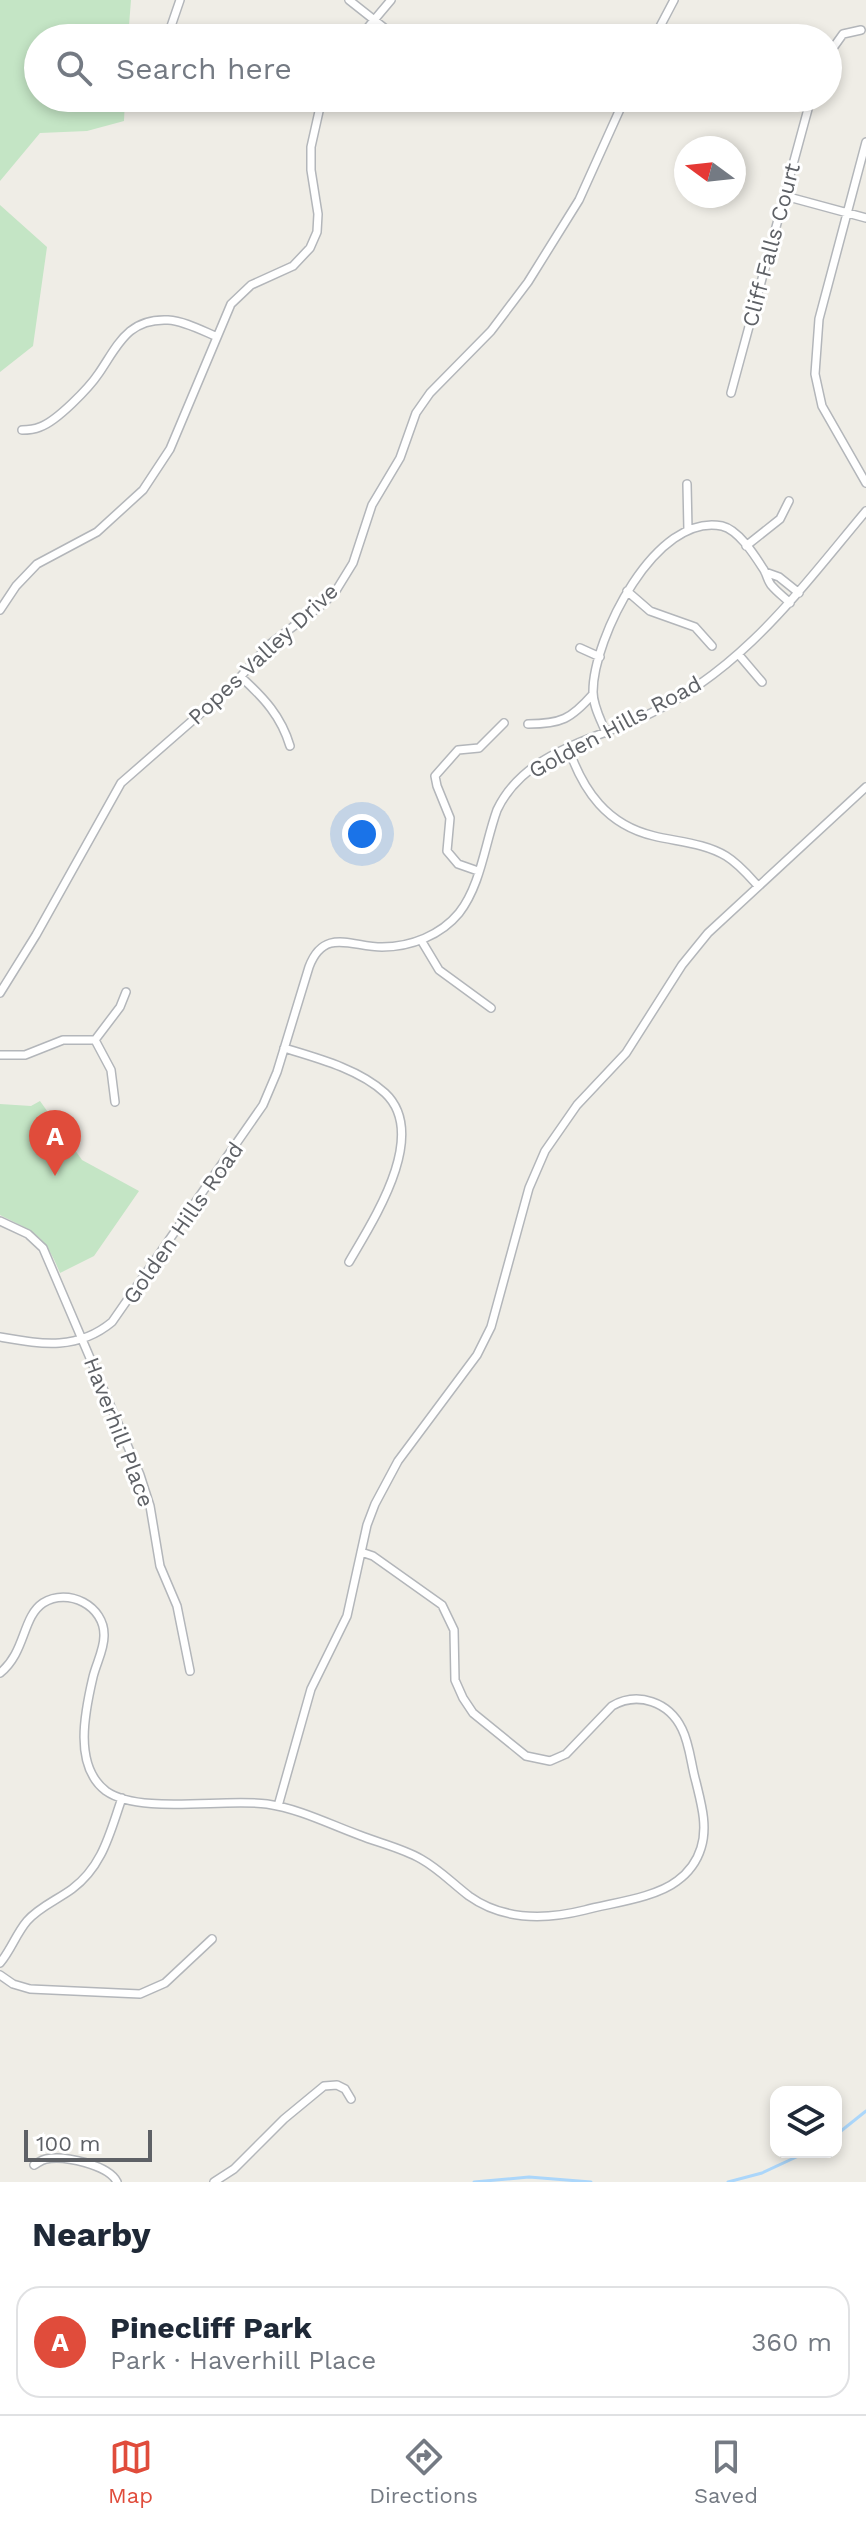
<!DOCTYPE html>
<meta charset="utf-8">
<style>
:root{--surface:#fff;--page:#f2f2f3;--text:#1f2937;--muted:#747a83;--line:#e0e1e3;--accent:#e04c3b}
body{margin:0;font-family:"Work Sans",sans-serif;background:var(--page);color:var(--text)}
.controls{position:absolute;right:24px;bottom:24px;display:grid;overflow:hidden;border-radius:16px;box-shadow:0 4px 12px #0003}
.controls button{width:72px;height:72px;display:grid;place-items:center;padding:0;border:0;border-bottom:2px solid var(--line);background:var(--surface);color:var(--text);font:40px sans-serif}
.compass{position:absolute;left:674px;top:136px;width:72px;height:72px;border-radius:50%;background:var(--surface);box-shadow:0 4px 12px #0003;rotate:285deg}
.scale{position:absolute;left:24px;bottom:20px;width:128px;box-sizing:border-box;padding-left:8px;border:4px solid #5e6166;border-top:0;font-size:22px;line-height:28px;white-space:nowrap;color:#5e6166;-webkit-text-stroke:6px #fff;paint-order:stroke}
.you{position:absolute;left:362px;top:834px;width:28px;height:28px;margin:-20px;border:6px solid #fff;border-radius:50%;background:#1a73e8;box-shadow:0 0 0 12px #1a73e833}
.badge{display:grid;place-items:center;width:52px;height:52px;border-radius:50%;background:var(--accent);color:#fff;font-size:26px;font-weight:700}
.pin{position:absolute;translate:-50% -66px;filter:drop-shadow(0 2px 4px #0008)}
.pin::after{content:'';position:absolute;top:42px;width:28px;height:24px;background:inherit;clip-path:polygon(0 0,100% 0,50% 100%)}
.list{margin:0;padding:0;list-style:none}
h2{display:flex;justify-content:space-between;align-items:center;height:104px;margin:0;padding:0 32px;font-size:34px}
h2 small{font-size:26px;font-weight:400;color:var(--muted)}
.list li{display:grid;grid-template-columns:52px 1fr auto;gap:24px;align-items:center;box-sizing:border-box;height:112px;margin:0 16px 16px;padding:0 16px;border:2px solid var(--line);border-radius:24px}
.list b{display:block;font-size:30px;white-space:nowrap}
.list p{margin:0;font-size:26px;white-space:nowrap;color:var(--muted)}
.list em{font-size:26px;font-style:normal;color:var(--muted)}
.icon{flex:none;width:44px;height:44px;fill:none;stroke:currentColor;stroke-width:2;stroke-linecap:round;stroke-linejoin:round}
.map{position:relative;flex:none;width:866px;height:2182px;overflow:hidden}
.search{position:absolute;background:var(--surface);box-shadow:0 4px 12px #0003;left:24px;right:24px;top:24px;height:88px;display:flex;align-items:center;gap:20px;box-sizing:border-box;padding:0 28px;border-radius:44px;color:var(--muted);font-size:30px}
.sheet{height:232px;background:var(--surface)}
nav{display:flex;justify-content:space-around;align-items:center;box-sizing:border-box;height:112px;border-top:2px solid var(--line);background:var(--surface);font-size:22px;color:var(--muted)}
nav a{display:grid;justify-items:center;gap:4px}
nav .on{color:var(--accent)}
.map>svg:first-child{display:block}
.green{fill:#c4e5c5}
.lines{fill:none;stroke-linecap:round;stroke-linejoin:round}
.stream{stroke:#abd6fa;stroke-width:3}
.street-casing{stroke:#b3b6ba;stroke-width:10}
.street{stroke:#fff;stroke-width:7}
.labels{text-anchor:middle;dominant-baseline:central;stroke-width:6;stroke-linejoin:round;paint-order:stroke}
.street-label{font-size:22px;fill:#5e6166;stroke:#fff}
</style>
<div class="map">
<svg width="866" height="2182" viewBox="0 0 866 2182">
<rect width="100%" height="100%" fill="#efede6"/>
<path class="green" d="M0,0h131l-3,38h-90v60h87l-1,23 -37,10 -47,2 -40,48z
M0,205l47,42 -14,99 -33,26z
M40,1101l42,59 57,31 -45,65 -34,17c-16,-39 -24,-40 -60,-58v-111l31,2z"/>
<g class="lines">
<path class="stream" d="M836,2135l30,-24
M474,2182l55,-5 62,5
M728,2182l34,-9 45,-21"/>
<g class="street-casing">
<path id="street" d="M349,0l48,38
M167,38l13,-38
M359,38l32,-38
M654,38l20,-38
M828,55l15,-21 18,-4
M171,98l6,9
M866,142l-47,177 -4,55 7,32 44,77
M785,196l81,22
M731,393l80,-295
M22,430c5,0 13,-1 18,-3 17,-6 49,-39 59,-54 19,-28 29,-55 69,-53 16,1 33,10 47,16
M687,484l1,46
M746,546l34,-27 9,-18
M765,572l14,5 20,16
M627,591l23,20 45,16 17,19
M0,610l16,-24 21,-22 60,-32 46,-42 27,-41 61,-145 20,-19 42,-19 17,-18 7,-16 1,-18 -7,-44v-23l11,-49
M580,648l20,9
M739,655l23,27
M241,677c23,21 40,39 49,69
M528,724c33,0 43,-5 65,-30
M606,733c-5,-13 -13,-27 -13,-41 0,-54 63,-180 129,-166 17,4 33,30 42,44 3,5 4,12 8,16 5,6 12,11 18,17
M568,747c15,44 39,78 86,89 25,6 50,7 72,20 13,8 22,19 32,30
M478,871l-20,-7 -11,-13 3,-33 -13,-32 -2,-10 23,-26 21,-2 25,-25
M421,940l18,30 52,38
M0,993l36,-58 85,-152 112,-98 37,-41 53,-40 14,-15 16,-26 19,-58 28,-47 16,-45 14,-20 61,-62 37,-49 51,-82 46,-102
M95,1040l16,30 4,32
M284,1048c33,10 75,21 101,45 45,42 -13,129 -36,169
M0,1055h25l38,-15h32l25,-33 6,-15
M0,1221l28,13 15,14 97,227 10,31 10,60 17,40 13,65
M0,1337c41,7 77,14 112,-15l151,-217 14,-33 32,-105c15,-40 43,-20 73,-20 29,0 59,-12 77,-34 22,-28 26,-70 38,-103 27,-57 93,-69 146,-93 99,-46 155,-125 223,-206
M0,1673c26,-21 22,-56 43,-70 25,-16 62,3 61,33 0,14 -8,28 -11,41 -8,34 -20,89 13,114 34,24 118,7 161,13 33,5 62,20 92,31 20,8 43,13 62,24 18,10 31,24 48,37 35,25 76,24 116,14 26,-7 70,-12 92,-29 11,-8 20,-20 24,-33 7,-22 0,-45 -5,-66 -5,-17 -6,-37 -14,-53 -13,-27 -44,-38 -70,-23l-46,48 -16,7 -24,-5 -53,-43 -10,-15 -8,-18 -1,-50 -12,-25 -69,-49 -12,-4
M278,1806l33,-117 36,-73 20,-91 8,-21 23,-43 79,-106 14,-28 38,-139 16,-37 32,-46 49,-52 56,-88 26,-32 158,-146
M0,1963c11,-13 16,-29 27,-42 12,-14 30,-21 45,-32 31,-23 38,-57 50,-91
M0,1975l13,9 17,5 110,5 25,-11 47,-44
M34,2165c4,-2 7,-5 12,-6 18,-4 63,6 71,23
M214,2182l20,-13 50,-50 40,-33 13,-1 8,4 6,10"/>
</g>
<use href="#street" class="street"/>
</g>
<g class="labels">
<g class="street-label">
<text transform="translate(771 245) rotate(-75)">Cliff Falls Court</text>
<text transform="translate(263 654) rotate(-43)">Popes Valley Drive</text>
<text transform="translate(615 727) rotate(-28)">Golden Hills Road</text>
<text transform="translate(183 1223) rotate(-55)">Golden Hills Road</text>
<text transform="translate(119 1432) rotate(69)">Haverhill Place</text>
</g>
</g>
</svg>
<div class="controls">
<button><svg class="icon" aria-label="layers" viewBox="0 0 24 24"><path d="M12 4l9 5-9 5-9-5zM3 14l9 5 9-5"/></svg></button>
</div>
<svg class="compass" viewBox="-18 -18 36 36"><path d="M0-13l5 13h-10z" fill="#e53935"/><path d="M0 13l5-13h-10z" fill="#747a83"/></svg>
<div class="scale">100 m</div>
<div class="you"></div>
<div class="pin badge" style="left:55px;top:1176px">A</div>
<div class="search"><svg class="icon" aria-label="search" viewBox="0 0 24 24"><circle cx="10" cy="10" r="6"/><path d="M15 15l6 6"/></svg>Search here</div>
</div>
<section class="sheet">
<h2>Nearby<small></small></h2>
<ul class="list">
<li><span class="badge">A</span><div><b>Pinecliff Park</b><p>Park · Haverhill Place</p></div><em>360 m</em></li>
</ul>
</section>
<nav>
<a class="on"><svg class="icon" aria-label="map" viewBox="0 0 24 24"><path d="M3 6l6-2 6 2 6-2v14l-6 2-6-2-6 2zM9 4v14M15 6v14"/></svg>Map</a>
<a><svg class="icon" aria-label="directions" viewBox="0 0 24 24"><path d="M12 3l9 9-9 9-9-9zM9 14v-3h6M13 9l2 2-2 2"/></svg>Directions</a>
<a><svg class="icon" aria-label="saved" viewBox="0 0 24 24"><path d="M7 4h10v16l-5-4-5 4z"/></svg>Saved</a>
</nav>
